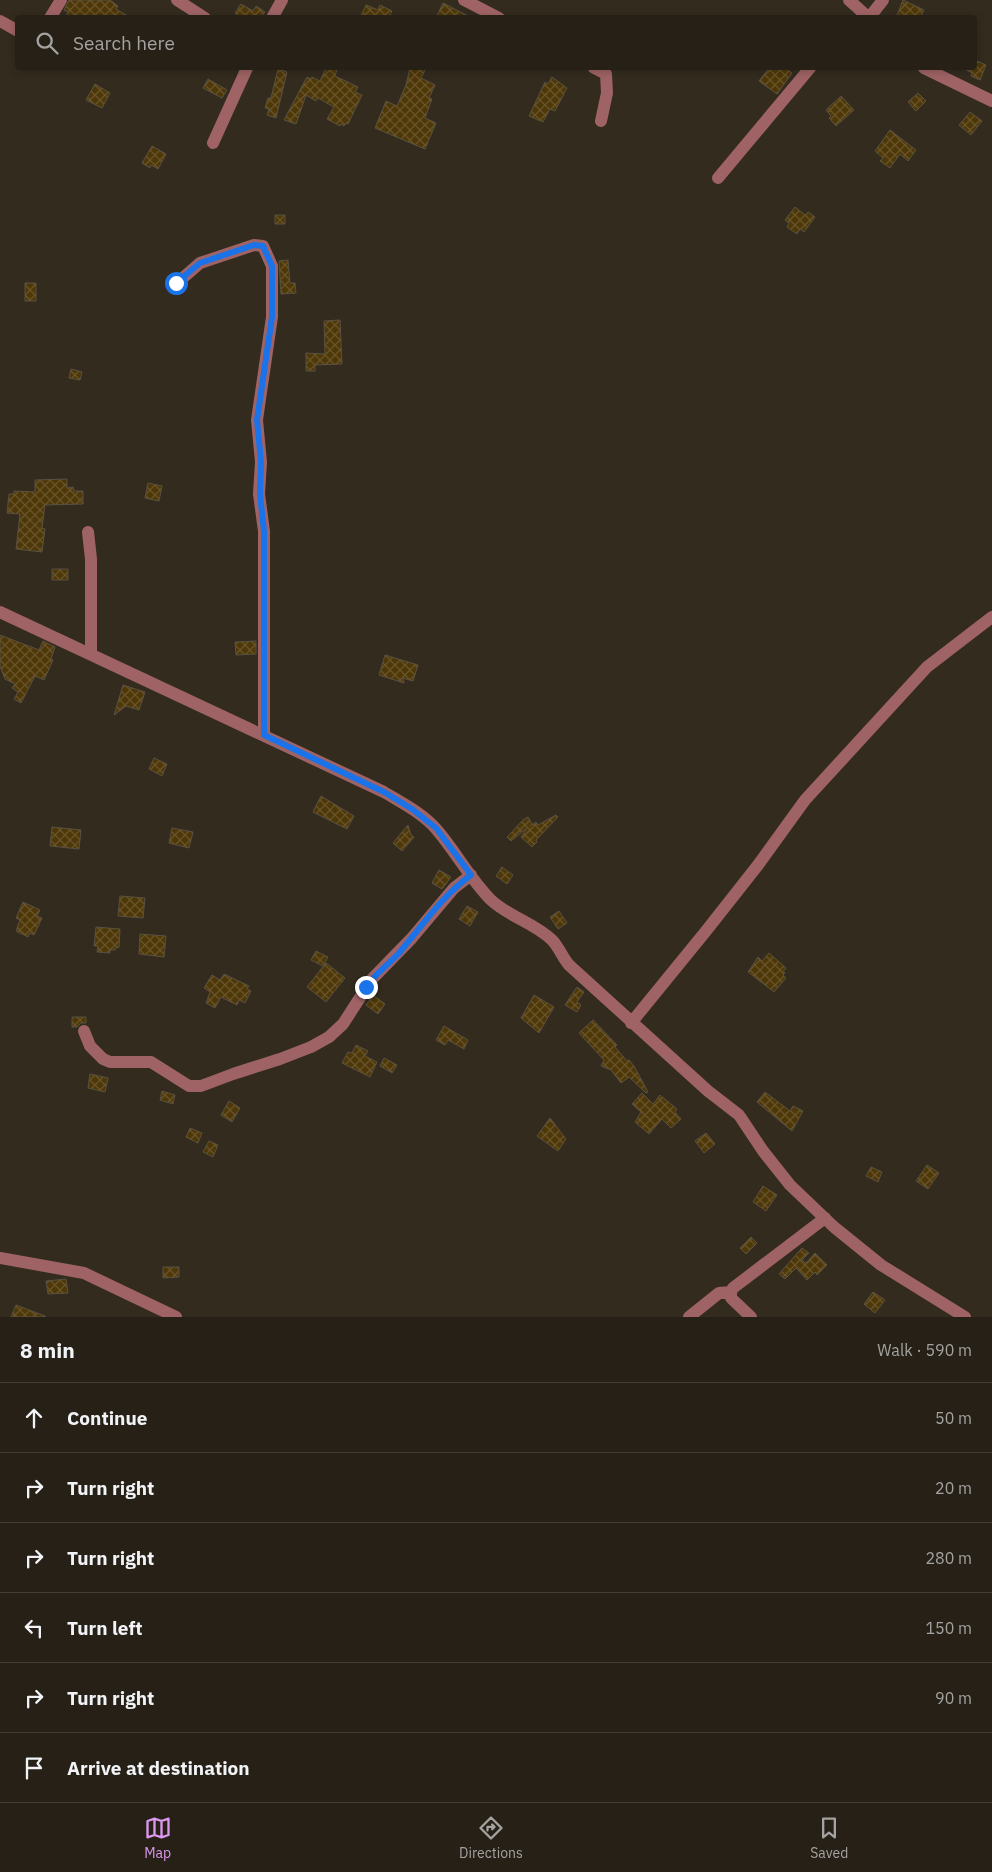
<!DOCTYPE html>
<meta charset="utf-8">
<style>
:root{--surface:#262016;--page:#322d23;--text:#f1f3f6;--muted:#a4a3a1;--line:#423e35;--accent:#de98f2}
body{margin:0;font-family:"IBM Plex Sans",sans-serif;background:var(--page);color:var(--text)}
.stop{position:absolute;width:15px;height:15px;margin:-11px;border:4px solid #1a73e8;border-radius:50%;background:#fff}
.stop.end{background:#1a73e8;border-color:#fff;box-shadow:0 1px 5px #0008}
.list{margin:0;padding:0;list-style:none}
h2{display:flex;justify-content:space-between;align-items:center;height:65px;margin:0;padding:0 20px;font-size:21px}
h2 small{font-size:16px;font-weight:400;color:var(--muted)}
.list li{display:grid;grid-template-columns:32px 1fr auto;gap:15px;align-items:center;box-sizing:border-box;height:70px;padding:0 20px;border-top:1px solid var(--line)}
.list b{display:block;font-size:19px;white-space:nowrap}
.list em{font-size:16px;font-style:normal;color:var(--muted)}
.icon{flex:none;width:28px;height:28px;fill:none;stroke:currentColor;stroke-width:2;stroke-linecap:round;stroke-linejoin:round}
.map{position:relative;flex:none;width:992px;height:1317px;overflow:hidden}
.search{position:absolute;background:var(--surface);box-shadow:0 2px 8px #0003;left:15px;right:15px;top:15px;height:55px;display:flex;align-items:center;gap:12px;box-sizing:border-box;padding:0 18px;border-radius:5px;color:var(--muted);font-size:19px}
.sheet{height:485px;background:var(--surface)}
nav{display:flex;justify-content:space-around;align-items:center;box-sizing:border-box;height:70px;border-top:1px solid var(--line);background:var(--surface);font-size:14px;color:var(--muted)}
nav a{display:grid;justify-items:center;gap:2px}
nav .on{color:var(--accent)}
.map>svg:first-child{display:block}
.building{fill:url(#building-cross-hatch);stroke:#595142}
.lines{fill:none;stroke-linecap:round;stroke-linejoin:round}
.minor{stroke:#9f6365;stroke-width:12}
.route{stroke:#1a73e8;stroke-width:6}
</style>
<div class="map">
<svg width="992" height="1317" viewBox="0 0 992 1317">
<defs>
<pattern id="building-cross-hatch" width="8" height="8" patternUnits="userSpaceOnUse" patternTransform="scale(1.25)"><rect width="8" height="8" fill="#4f3808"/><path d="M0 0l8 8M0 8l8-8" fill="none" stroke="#68542b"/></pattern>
</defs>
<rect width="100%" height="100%" fill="#332b1e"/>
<path class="building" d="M69,0h41l8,6 -2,3 15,9h-65l2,-6 -4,-2z
M903,0l21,10 -4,8h-24z
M443,3l29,15h-36z
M241,4l12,7 3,-5 9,6 -4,5 2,1h-21l-7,-5z
M366,5l12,5 2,-5 12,6 -2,4 4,3h-34z
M977,61l9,4 -6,15 -9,-4 1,-3 -9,-5h11z
M326,68l11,2 -2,6 23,11 -3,5 7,3 -14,29 -2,-1 -2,3 -3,-2 -1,2 -13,-7 7,-12 -16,-9 -2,3 -10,-6 -10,29 -12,-4 23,-43 4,2 1,-2 8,4z
M410,68h16l-5,10 14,7 -6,13 3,1 -7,19 11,5 -11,26 -50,-21 11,-27 11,5 9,-21z
M769,68h15l8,5 -15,21 -18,-13z
M278,69l9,3 -11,46 -9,-3 2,-6 -4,-1 3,-10h3z
M552,77l15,11 -12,23 -5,-2 -7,13 -14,-6 16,-34 3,2z
M208,79l19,11 -5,8 -19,-10z
M95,84l15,9 -8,15 -16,-8z
M918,93l8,8 -10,10 -8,-9z
M841,96l13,14 -18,16 -7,-8 2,-2 -5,-6z
M970,112l12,9 -11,14 -12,-10z
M890,130l26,20 -8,11 -8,-7 -10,14 -10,-7 3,-3 -8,-7z
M152,146l14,8 -8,15 -7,-4 -1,3 -8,-5z
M795,207l10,8 3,-3 7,5 -11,15 -4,-3 -3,5 -10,-7 2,-4 -4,-3z
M275,215h10v9h-10z
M288,260l2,23h5l1,10 -15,1 -2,-33z
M25,283h11v18h-11z
M340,320l2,44 -27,1v6h-9v-18l19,1 -1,-33z
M71,369l11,3 -2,8 -11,-2z
M67,479v9l6,-1 1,4h9v13l-38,1 -3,23 3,1 -3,23 -26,-3 4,-35 -13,-1 2,-19h5v-3l21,1v-12z
M148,483l14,3 -3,15 -14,-3z
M52,569h16v11h-16z
M0,635l39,15 4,-9 12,6 -4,12 2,1 -9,20 -9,-4 -14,27 -7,-4 4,-7 -6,-4 3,-4 -10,-5 -5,-13z
M256,641v13l-20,1 -1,-13z
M385,655l33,10 -5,16 -10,-3 1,5 -25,-8z
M123,685l22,7 -6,18 -13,-4 -12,9z
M154,758l13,6 -5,12 -13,-7z
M321,796l33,20 -7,13 -34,-17z
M556,815l2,2 -22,23 1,2 -5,5 -11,-10 6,-9 -16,13 -4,-4 16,-17 5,-3 4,7 -2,2 6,-4 2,3z
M408,825l3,10 3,2 -12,14 -9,-8z
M52,827l29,3 -2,19 -29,-3z
M172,828l21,4 -4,16 -20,-5z
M502,867l11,8 -6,9 -11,-8z
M439,870l12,7 -9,12 -10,-6z
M120,896l25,2 -2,20 -25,-2z
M23,902l17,8 -3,6 5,2 -8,17 -4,-2 -2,4 -12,-6 4,-11 -4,-2z
M467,906l11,6 -8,14 -11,-7z
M559,911l8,12 -9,6 -8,-12z
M96,927l24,2 -1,18 -3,1 -1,2h-5v3l-13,-1 1,-6h-4z
M140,934l26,2 -2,21 -25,-3z
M316,951l12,6 -5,9 -12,-6z
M769,953l17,15 -3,4 2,1 -2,2 3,3 -12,14 -26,-20 10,-15 4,4z
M326,963l19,15 -19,24 -19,-15z
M224,974l25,12 -2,3 4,2 -6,12 -6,-3 -2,5 -16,-8 -6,11 -9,-5 4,-11 -6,-4 8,-13 8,5z
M577,987l7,5 -7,10 4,3 -4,7 -12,-7z
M373,995l12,9 -7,10 -12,-9z
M534,995l20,12 -15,26 -18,-15z
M72,1017h14v6h-5l-4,4h-5z
M593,1020l24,25 -2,2 12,14 2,-1 5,6 14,26 -2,1 -17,-16 -8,6 -10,-13 -10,-4 3,-6 -25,-27z
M444,1026l24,14 -4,9 -16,-9 -3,5 -9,-5z
M356,1045l12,6 -3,5 12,6 -7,15 -28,-14 6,-11 4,1z
M384,1058l13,7 -5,8 -12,-7z
M90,1074l18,4 -3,14 -17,-4z
M162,1091l13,4 -2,9 -13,-4z
M765,1092l25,19 3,-5 10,5 -11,20 -35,-29z
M642,1093l11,11 7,-9 17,14 -2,3 6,7 -10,9 -9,-9 -13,15 -14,-12 6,-10 -9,-8z
M229,1101l11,7 -8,14 -11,-7z
M550,1118l16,21 -8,12 -21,-15z
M190,1128l12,5 -4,10 -12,-6z
M706,1133l9,11 -11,9 -9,-12z
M209,1141l9,4 -5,12 -10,-5z
M927,1165l12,8 -11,16 -12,-8z
M871,1167l11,5 -4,10 -12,-6z
M763,1186l14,9 -11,16 -13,-9z
M751,1237l6,6 -11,11 -6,-6z
M802,1248l7,5 -7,7 4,3 9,-10 12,12 -10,10 -2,-3 -8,8 -11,-12 -11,11 -6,-5z
M163,1267h16v10l-16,1z
M66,1279l2,14 -20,1 -2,-13z
M873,1292l12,8 -10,13 -11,-9z
M16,1305l29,11v1h-34z"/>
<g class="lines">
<path class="minor" d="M177,0l28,18
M464,0l35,18
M849,0l20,18
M50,18l11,-18
M272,18l10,-18
M869,18l14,-18
M0,21l18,10
M594,68l12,6 1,19 -6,28
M924,68l68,33
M213,143l34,-75
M718,178l92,-110
M177,283l23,-20 54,-18 9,1 9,20v51l-15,103 4,42 -2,32 5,37v204
M88,532l3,27v94
M0,612l384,180c18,11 40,22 53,38 19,22 33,49 54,70 18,17 44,23 61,40 7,7 10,17 17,25l139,126 31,24 24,36 27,34 44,42 47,38 84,52
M631,1023l75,-92 52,-66 47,-65 122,-133 65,-50
M84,1031l6,15 13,13 7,3h41l38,24h12l32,-12 47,-15 31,-12 18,-10 14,-13 29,-45 39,-40 43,-51 17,-13
M0,1258l84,15 92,44
M689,1317l30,-24 12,-1
M751,1317l-20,-19v-6l2,-4 92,-70"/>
</g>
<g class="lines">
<path class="route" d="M176,283l24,-20 54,-18 9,1 9,20v51l-15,103 4,42 -1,32 4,37v204l120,57 28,17 24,19 35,47c-29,21 -49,51 -72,78 -11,12 -24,21 -33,34"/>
</g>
</svg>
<div class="stop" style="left:176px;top:283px"></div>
<div class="stop end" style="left:366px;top:987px"></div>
<div class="search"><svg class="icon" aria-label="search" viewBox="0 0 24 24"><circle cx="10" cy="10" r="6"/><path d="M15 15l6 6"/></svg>Search here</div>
</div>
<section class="sheet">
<h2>8 min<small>Walk · 590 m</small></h2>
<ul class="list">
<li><svg class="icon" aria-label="ahead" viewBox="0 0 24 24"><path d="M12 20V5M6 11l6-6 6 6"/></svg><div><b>Continue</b></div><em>50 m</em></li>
<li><svg class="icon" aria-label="right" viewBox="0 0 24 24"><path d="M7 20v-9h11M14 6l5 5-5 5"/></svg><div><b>Turn right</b></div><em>20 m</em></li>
<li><svg class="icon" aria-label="right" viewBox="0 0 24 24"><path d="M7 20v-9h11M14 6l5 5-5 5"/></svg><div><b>Turn right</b></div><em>280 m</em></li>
<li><svg class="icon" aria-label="left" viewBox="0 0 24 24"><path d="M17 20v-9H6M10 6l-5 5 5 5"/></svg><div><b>Turn left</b></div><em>150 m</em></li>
<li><svg class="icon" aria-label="right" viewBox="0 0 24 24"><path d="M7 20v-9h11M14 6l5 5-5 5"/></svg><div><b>Turn right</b></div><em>90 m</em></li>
<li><svg class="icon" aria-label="arrive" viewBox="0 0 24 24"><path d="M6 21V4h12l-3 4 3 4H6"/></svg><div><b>Arrive at destination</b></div></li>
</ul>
</section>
<nav>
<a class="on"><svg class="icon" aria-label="map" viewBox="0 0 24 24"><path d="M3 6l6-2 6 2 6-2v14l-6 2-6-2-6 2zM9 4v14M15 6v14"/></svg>Map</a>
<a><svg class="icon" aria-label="directions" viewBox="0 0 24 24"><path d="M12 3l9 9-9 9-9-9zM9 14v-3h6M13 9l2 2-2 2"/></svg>Directions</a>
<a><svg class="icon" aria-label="saved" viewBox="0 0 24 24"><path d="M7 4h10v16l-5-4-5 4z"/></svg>Saved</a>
</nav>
